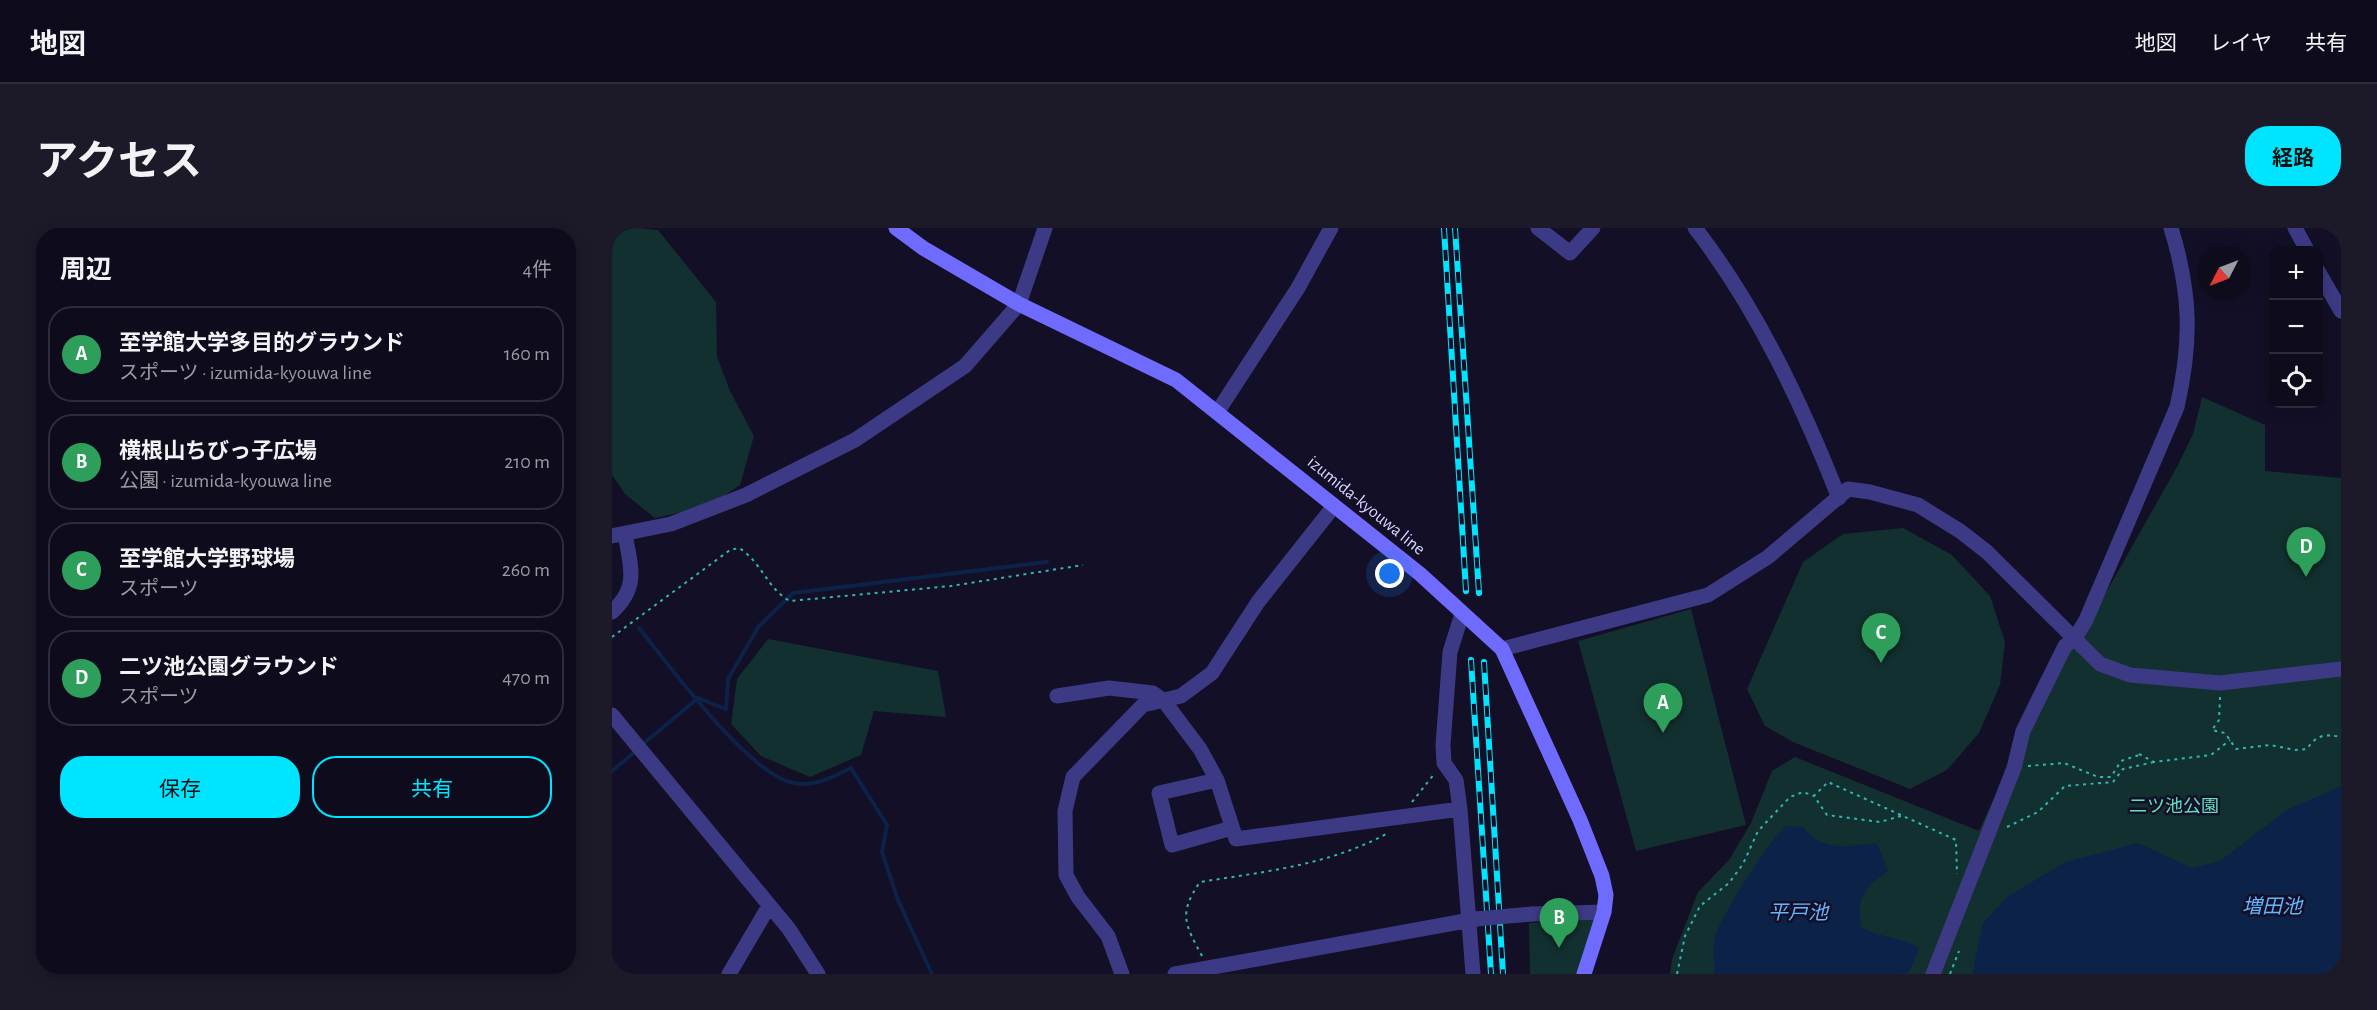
<!DOCTYPE html>
<html lang="ja">
<meta charset="utf-8">
<style>
:root{--surface:#0e0b1c;--page:#1c1929;--text:#f1f3f6;--muted:#9b9ba3;--line:#2e2b3b;--accent:#00e5ff}
body{margin:0;font-family:"Alegreya Sans","Noto Sans JP",sans-serif;background:var(--page);color:var(--text)}
.controls{position:absolute;right:18px;top:18px;display:grid;overflow:hidden;border-radius:12px;box-shadow:0 3px 15px #0003}
.controls button{width:54px;height:54px;display:grid;place-items:center;padding:0;border:0;border-bottom:2px solid var(--line);background:var(--surface);color:var(--text);font:30px sans-serif}
.compass{position:absolute;left:1585px;top:18px;width:54px;height:54px;border-radius:50%;background:var(--surface);box-shadow:0 3px 15px #0003;rotate:228deg}
.you{position:absolute;left:778px;top:346px;width:21px;height:21px;margin:-15px;border:4px solid #fff;border-radius:50%;background:#1a73e8;box-shadow:0 0 0 9px #1a73e833}
.badge{display:grid;place-items:center;width:39px;height:39px;border-radius:50%;background:var(--accent);color:#fff;font-size:20px;font-weight:700}
.pin{position:absolute;translate:-50% -50px;filter:drop-shadow(0 2px 3px #0008)}
.pin::after{content:'';position:absolute;top:32px;width:21px;height:18px;background:inherit;clip-path:polygon(0 0,100% 0,50% 100%)}
.list{margin:0;padding:0;list-style:none}
h2{display:flex;justify-content:space-between;align-items:center;height:78px;margin:0;padding:0 24px;font-size:26px}
h2 small{font-size:20px;font-weight:400;color:var(--muted)}
.list li{display:grid;grid-template-columns:39px 1fr auto;gap:18px;align-items:center;box-sizing:border-box;height:96px;margin:0 12px 12px;padding:0 12px;border:2px solid var(--line);border-radius:24px}
.list b{display:block;font-size:22px;white-space:nowrap}
.list p{margin:0;font-size:20px;white-space:nowrap;color:var(--muted)}
.list em{font-size:20px;font-style:normal;color:var(--muted)}
.actions{display:flex;gap:12px;padding:18px 24px}
.actions a{flex:1;padding:14px 0;border:2px solid var(--accent);border-radius:24px;text-align:center;font-size:21px;color:var(--accent)}
.actions .main{background:var(--accent);color:#111}
.icon{flex:none;width:33px;height:33px;fill:none;stroke:currentColor;stroke-width:2;stroke-linecap:round;stroke-linejoin:round}
.map{position:relative;flex:none;width:1729px;height:746px;overflow:hidden;border-radius:24px}
header{display:flex;align-items:center;gap:36px;box-sizing:border-box;height:84px;padding:0 30px;background:var(--surface);border-bottom:2px solid var(--line)}
header strong{font-size:28px}
nav{display:flex;gap:33px;margin-inline-start:auto;font-size:21px}
.intro{display:flex;align-items:center;justify-content:space-between;box-sizing:border-box;height:144px;padding:0 36px}
h1{margin:0;font-size:42px}
.button{padding:15px 27px;border-radius:24px;background:var(--accent);color:#111;font-size:21px;font-weight:700}
main{display:flex;gap:36px;padding:0 36px}
aside{flex:1;background:var(--surface);border-radius:24px;box-shadow:0 3px 15px #0003}
.map>svg:first-child{display:block}
.green{fill:#12302f}
.water{fill:#0c2248}
.lines{fill:none;stroke-linecap:round;stroke-linejoin:round}
.stream{stroke:#0c2248;stroke-width:4}
.path{stroke:#2fb8b0;stroke-width:2;stroke-dasharray:3 4.5;stroke-linecap:butt}
.minor{stroke:#3d3a85;stroke-width:15}
.tertiary{stroke:#3d3a85;stroke-width:15}
.secondary{stroke:#6f6bff;stroke-width:15}
.rail-casing{stroke:#00e5ff;stroke-width:6}
.rail{stroke:#130f26;stroke-width:4;stroke-dasharray:11;stroke-linecap:butt}
.minor-bridge{stroke:#3d3a85;stroke-width:15}
.labels{text-anchor:middle;dominant-baseline:central;stroke-width:5;stroke-linejoin:round;paint-order:stroke}
.street-label{font-size:18px;fill:#d9d4ff;stroke:#130f26}
.park-label{font-size:18px;fill:#5fe0c0;stroke:#130f26}
.water-label{font-size:20px;font-style:italic;fill:#62b6ff;stroke:#130f26}
</style>
<header>
<strong>地図</strong>
<nav><a>地図</a><a>レイヤ</a><a>共有</a></nav>
</header>
<div class="intro"><h1>アクセス</h1><a class="button">経路</a></div>
<main>
<aside>
<h2>周辺<small>4件</small></h2>
<ul class="list">
<li><span class="badge" style="background:#2e9e5b">A</span><div><b>至学館大学多目的グラウンド</b><p>スポーツ · izumida-kyouwa line</p></div><em>160 m</em></li>
<li><span class="badge" style="background:#2e9e5b">B</span><div><b>横根山ちびっ子広場</b><p>公園 · izumida-kyouwa line</p></div><em>210 m</em></li>
<li><span class="badge" style="background:#2e9e5b">C</span><div><b>至学館大学野球場</b><p>スポーツ</p></div><em>260 m</em></li>
<li><span class="badge" style="background:#2e9e5b">D</span><div><b>二ツ池公園グラウンド</b><p>スポーツ</p></div><em>470 m</em></li>
</ul>
<div class="actions"><a class="main">保存</a><a>共有</a></div>
</aside>
<div class="map">
<svg width="1729" height="746" viewBox="0 0 1729 746">
<rect width="100%" height="100%" fill="#130f26"/>
<path class="green" d="M25,0l21,2 58,72 1,55 13,34 24,45 -14,49 -31,21 -54,12 -30,-24 -13,-19v-246z
M1590,169l63,28v46l76,7v496h-671l2,-15 26,-67 31,-32 22,-37 21,-52 23,-14 184,74 83,-182 15,1 8,-20 93,-165 15,-31z
M1291,300l49,27 38,41 15,46 -5,43 -21,48 -32,37 -37,19 -117,-47 -28,-16 -18,-37 56,-127 40,-28z
M1079,381l55,216 -110,26 -58,-210z
M156,411l170,32 8,46 -72,-6 -13,44 -51,22 -49,-21 -30,-32 6,-45z
M987,690l-19,56h-50l-1,-51z"/>
<path class="water" d="M1729,558v188h-369l11,-51 25,-27 58,-34 72,-19 54,25 28,-7 67,-51z
M1174,598l17,1c19,26 45,19 74,16l11,28c-23,17 -32,25 -27,56 16,11 38,8 58,21l-10,24 -8,2h-187c2,-11 -3,-27 1,-37 7,-23 54,-97 71,-111z"/>
<g class="lines">
<path class="stream" d="M27,400c30,37 111,148 155,155 22,4 38,-6 57,-15l36,57 -5,27 16,48 34,74
M30,517l56,-47 28,11 2,-30 31,-53 34,-33 254,-31
M0,543l25,-21"/>
<path class="path" d="M0,409l118,-87 9,-2c22,13 29,42 51,53l161,-15 132,-21
M1608,469l-1,23 -7,10 13,3 11,16 34,-4 25,5 12,-1c10,-15 18,-15 34,-12
M1527,526l15,8 57,-7 19,-15
M1416,538l36,-3 34,14h13l10,-16 18,-6
M800,574l23,-29
M1289,588l-21,6 -53,-7 -13,-19 14,-14 128,58 1,34
M1395,599l31,-15 27,-26 48,-4 10,-13 31,-7
M590,728c-17,-32 -24,-42 -2,-74 63,-10 129,-17 186,-48
M1065,746l8,-38 15,-30 29,-23 14,-19 15,-33 32,-34 13,-5 11,4
M1338,746l9,-23"/>
<path class="minor" d="M926,0l32,25 23,-25
M1083,0c62,80 107,176 144,270
M1683,0l12,22
M1706,43l23,40
M606,183l80,-123 33,-60
M850,386l-12,38 -7,93 1,18 12,17 4,29 13,165
M890,421l206,-54 60,-38 80,-68 22,3 48,13 42,26 27,21 113,112 30,11 90,8 121,-14
M445,468l52,-8 44,5 11,8 36,48 17,31 19,59 224,-30
M0,487l177,214 29,45
M605,552l-58,13 13,52 60,-17
M920,686l72,-2
M117,746l40,-68
M510,746l-14,-38 -30,-39 -12,-22 -1,-64 8,-34 70,-72 38,-9 31,-23 46,-71 76,-96
M563,746l301,-55
M1321,746l81,-206 9,-37 42,-85 9,-6 12,-20 91,-213c15,-66 14,-114 -6,-179"/>
<path class="tertiary" d="M0,308l59,-12 75,-29 109,-55 110,-74 54,-62 26,-76
M0,384c27,-25 19,-44 13,-78"/>
<path class="secondary" d="M284,0l27,20 96,56 157,76 244,194 82,75 78,171 22,56 4,19 -2,17 -20,62"/>
<g class="rail-casing">
<path id="rail" d="M832,0l22,363
M843,0l24,365
M859,432l20,314
M872,434l19,312"/>
</g>
<use href="#rail" class="rail"/>
<path class="minor-bridge" d="M864,691l56,-5"/>
</g>
<g class="labels">
<g class="street-label">
<text transform="translate(754 278) rotate(39)">izumida-kyouwa line</text>
</g>
<g class="park-label">
<text x="1562" y="579">二ツ池公園</text>
</g>
<g class="water-label">
<text x="1660" y="679">増田池</text>
<text x="1186" y="685">平戸池</text>
</g>
</g>
</svg>
<div class="controls">
<button>+</button>
<button>−</button>
<button><svg class="icon" aria-label="locate" viewBox="0 0 24 24"><circle cx="12" cy="12" r="6"/><path d="M12 2v4M12 18v4M2 12h4M18 12h4"/></svg></button>
</div>
<svg class="compass" viewBox="-18 -18 36 36"><path d="M0-13l5 13h-10z" fill="#e53935"/><path d="M0 13l5-13h-10z" fill="#9b9ba3"/></svg>
<div class="you"></div>
<div class="pin badge" style="left:1051px;top:505px;background:#2e9e5b">A</div>
<div class="pin badge" style="left:947px;top:720px;background:#2e9e5b">B</div>
<div class="pin badge" style="left:1269px;top:435px;background:#2e9e5b">C</div>
<div class="pin badge" style="left:1694px;top:349px;background:#2e9e5b">D</div>
</div>
</main>
